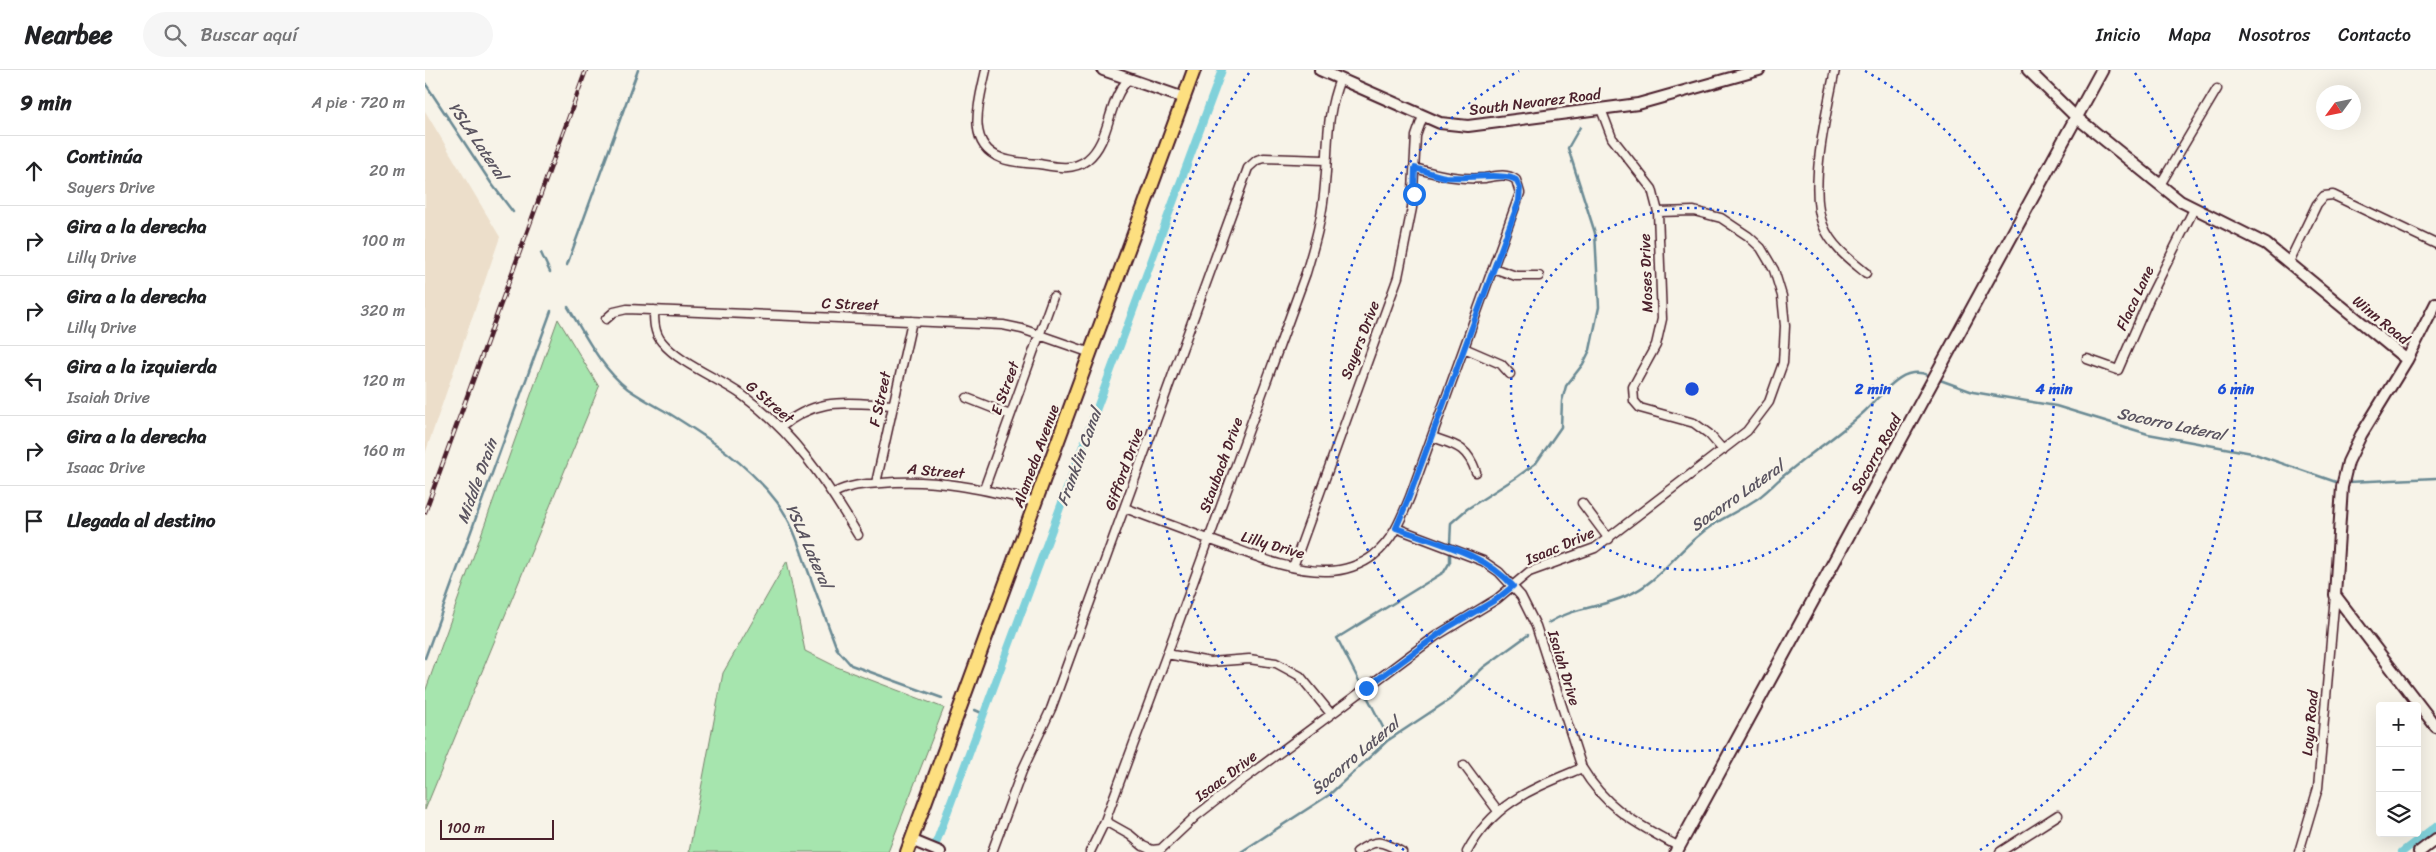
<!DOCTYPE html>
<html lang="es">
<meta charset="utf-8">
<style>
:root{--surface:#fff;--page:#f6f6f6;--text:#202124;--muted:#757577;--line:#e0e0e0}
body{margin:0;font-family:Sriracha,sans-serif;background:var(--page);color:var(--text)}
.controls{position:absolute;right:15px;bottom:15px;display:grid;overflow:hidden;border-radius:5px;box-shadow:0 5px 20px #0002}
.controls button{width:45px;height:45px;display:grid;place-items:center;padding:0;border:0;border-bottom:1px solid var(--line);background:var(--surface);color:var(--text);font:25px sans-serif}
.compass{position:absolute;left:1891px;top:15px;width:45px;height:45px;border-radius:50%;background:var(--surface);box-shadow:0 5px 20px #0002;rotate:237deg}
.scale{position:absolute;left:15px;bottom:12px;width:114px;box-sizing:border-box;padding-left:5px;border:2px solid #4a1f2b;border-top:0;font-size:14px;line-height:18px;white-space:nowrap;color:#4a1f2b;-webkit-text-stroke:4px #f7f3e8;paint-order:stroke}
.stop{position:absolute;width:15px;height:15px;margin:-11px;border:4px solid #1a73e8;border-radius:50%;background:#fff}
.stop.end{background:#1a73e8;border-color:#fff;box-shadow:0 1px 5px #0008}
.list{margin:0;padding:0;list-style:none}
h2{display:flex;justify-content:space-between;align-items:center;height:65px;margin:0;padding:0 20px;font-size:21px}
h2 small{font-size:16px;font-weight:400;color:var(--muted)}
.list li{display:grid;grid-template-columns:32px 1fr auto;gap:15px;align-items:center;box-sizing:border-box;height:70px;padding:0 20px;border-top:1px solid var(--line)}
.list b{display:block;font-size:19px;white-space:nowrap}
.list p{margin:0;font-size:16px;white-space:nowrap;color:var(--muted)}
.list em{font-size:16px;font-style:normal;color:var(--muted)}
.icon{flex:none;width:28px;height:28px;fill:none;stroke:currentColor;stroke-width:2;stroke-linecap:round;stroke-linejoin:round}
.map{position:relative;flex:none;width:2011px;height:782px;overflow:hidden}
header{display:flex;align-items:center;gap:30px;box-sizing:border-box;height:70px;padding:0 25px;background:var(--surface);border-bottom:1px solid var(--line)}
header strong{font-size:24px}
nav{display:flex;gap:28px;margin-inline-start:auto;font-size:18px}
.search{width:350px;height:45px;background:var(--page);display:flex;align-items:center;gap:12px;box-sizing:border-box;padding:0 18px;border-radius:28px;color:var(--muted);font-size:19px}
main{display:flex}
aside{flex:1;background:var(--surface)}
.map>svg:first-child{display:block}
.built{fill:#ecdeca}
.green{fill:#a6e5ae;stroke:#78826c}
.lines{fill:none;stroke-linecap:round;stroke-linejoin:round}
.stream{stroke:#6a8a94;stroke-width:2.5}
.canal{stroke:#80d1da;stroke-width:8}
.minor-casing{stroke:#4a1f2b;stroke-width:11}
.tertiary-casing{stroke:#4a1f2b;stroke-width:14}
.secondary-casing{stroke:#4a1f2b;stroke-width:15}
.primary-casing{stroke:#4a1f2b;stroke-width:16}
.minor{stroke:#f7f3e8;stroke-width:8}
.tertiary{stroke:#f7f3e8;stroke-width:10}
.secondary{stroke:#f7f3e8;stroke-width:11}
.primary{stroke:#fddf80;stroke-width:12}
.rail-casing{stroke:#4a1f2b;stroke-width:4.5}
.rail{stroke:#f7f3e8;stroke-width:2.5;stroke-dasharray:8;stroke-linecap:butt}
.route{stroke:#1a73e8;stroke-width:6}
.ring{fill:none;stroke:#1d4ed8;stroke-width:2.5;stroke-dasharray:2.5 5}
.labels{text-anchor:middle;dominant-baseline:central;stroke-width:4.5;stroke-linejoin:round;paint-order:stroke}
.street-label{font-size:15px;fill:#4a1f2b;stroke:#f7f3e8}
.water-label{font-size:16px;font-style:italic;fill:#5a5460;stroke:#f7f3e8}
.centre{fill:#1d4ed8;stroke:#f7f3e8;stroke-width:2.5}
.ring-label{font-size:15px;text-anchor:middle;font-weight:bold;fill:#1d4ed8;stroke:#f7f3e8;stroke-width:4.5;stroke-linejoin:round;paint-order:stroke}
</style>
<header>
<strong>Nearbee</strong>
<div class="search"><svg class="icon" aria-label="search" viewBox="0 0 24 24"><circle cx="10" cy="10" r="6"/><path d="M15 15l6 6"/></svg>Buscar aquí</div>
<nav><a>Inicio</a><a>Mapa</a><a>Nosotros</a><a>Contacto</a></nav>
</header>
<main>
<aside>
<h2>9 min<small>A pie · 720 m</small></h2>
<ul class="list">
<li><svg class="icon" aria-label="ahead" viewBox="0 0 24 24"><path d="M12 20V5M6 11l6-6 6 6"/></svg><div><b>Continúa</b><p>Sayers Drive</p></div><em>20 m</em></li>
<li><svg class="icon" aria-label="right" viewBox="0 0 24 24"><path d="M7 20v-9h11M14 6l5 5-5 5"/></svg><div><b>Gira a la derecha</b><p>Lilly Drive</p></div><em>100 m</em></li>
<li><svg class="icon" aria-label="right" viewBox="0 0 24 24"><path d="M7 20v-9h11M14 6l5 5-5 5"/></svg><div><b>Gira a la derecha</b><p>Lilly Drive</p></div><em>320 m</em></li>
<li><svg class="icon" aria-label="left" viewBox="0 0 24 24"><path d="M17 20v-9H6M10 6l-5 5 5 5"/></svg><div><b>Gira a la izquierda</b><p>Isaiah Drive</p></div><em>120 m</em></li>
<li><svg class="icon" aria-label="right" viewBox="0 0 24 24"><path d="M7 20v-9h11M14 6l5 5-5 5"/></svg><div><b>Gira a la derecha</b><p>Isaac Drive</p></div><em>160 m</em></li>
<li><svg class="icon" aria-label="arrive" viewBox="0 0 24 24"><path d="M6 21V4h12l-3 4 3 4H6"/></svg><div><b>Llegada al destino</b></div></li>
</ul>
</aside>
<div class="map">
<svg width="2011" height="782" viewBox="0 0 2011 782">
<rect width="100%" height="100%" fill="#f7f3e8"/>
<filter id="ink" filterUnits="userSpaceOnUse"><feTurbulence type="fractalNoise" baseFrequency=".02" numOctaves="2"/><feDisplacementMap in="SourceGraphic" scale="10" xChannelSelector="R" yChannelSelector="G"/><feConvolveMatrix kernelMatrix="1 2 1 2 8 2 1 2 1" color-interpolation-filters="sRGB"/></filter>
<g filter="url(#ink)">
<path class="built" d="M0,41l75,126 -75,217z"/>
<path class="green" d="M133,249l41,68 -174,423v-118z
M362,491l18,90 32,16 107,41 -56,144h-199l34,-179z"/>
<g class="lines">
<path class="stream" d="M0,13l66,100 22,29
M116,183l9,19
M142,195l71,-195
M143,237c17,28 33,61 60,82 13,9 28,17 42,25 39,24 79,51 107,88 15,20 22,43 30,66 10,27 20,54 30,81l14,16 91,33
M1515,310l33,12 83,14 92,28 104,19 84,29
M1923,412l88,-4
M1025,473l1,-20 16,-14 50,-32 19,-14 25,-36 1,-26 4,-15 17,-22 7,-14 9,-43 -4,-74 -27,-85 12,-21
M1123,553c26,-16 52,-15 78,-27 32,-13 47,-40 72,-60 16,-15 36,-22 54,-34 13,-7 23,-20 35,-29 25,-21 53,-39 77,-61 18,-16 36,-48 64,-37
M0,588l126,-347
M550,640l9,4
M964,669l-52,-101 107,-66 6,-10v-10
M816,782l88,-57 58,-54 62,-41 35,-33 44,-32"/>
<path class="canal" d="M511,773l286,-773
M1977,782l34,-26"/>
<g class="minor-casing">
<path id="minor" d="M561,0c-6,29 -22,74 15,88 12,5 26,5 38,6 17,3 33,7 48,-4 24,-19 20,-59 41,-80
M1410,0c-8,40 -27,118 -12,155 8,21 27,35 43,48
M1176,39l11,29 40,51 6,23 4,107 -6,26 -23,42 1,14 6,7 54,15 15,11 14,16
M1735,115l57,-96
M1864,192l28,-58 7,-8 9,-1 103,49
M1068,198l23,8h23
M229,240c0,11 0,23 8,32 18,22 56,36 80,53 51,37 84,86 116,140
M181,249l8,-7 13,-3 376,16 19,4 69,24
M1039,278l37,16 9,10
M1662,289l31,11 31,-71 45,-90
M542,328l43,17
M355,358c37,-32 67,-25 112,-23
M1007,367c23,8 35,9 44,35
M451,413l36,-162
M559,419l69,-192
M409,423c15,-8 30,-9 48,-10 54,-5 101,6 154,19
M1157,433l27,36
M700,438c37,14 74,28 111,41 29,11 60,23 92,22 15,0 34,-6 46,-16 19,-15 27,-36 36,-58l110,-304 -4,-13c-9,-7 -20,-4 -31,-2 -25,2 -47,-3 -70,-10
M971,458l87,33 16,11 22,24 15,30 46,142c25,42 56,56 97,79
M868,497l105,-290 14,-69 4,-72 7,-20
M742,584l43,8 39,-3 27,4 24,13 31,38
M1039,695l34,46
M680,751l25,14 13,11 9,4 9,-1 35,-33 40,-31 200,-149 61,-37 32,-27 66,-24 152,-117 22,-29 14,-39 2,-37 -3,-30 -8,-26 -13,-22 -13,-12 -27,-18 -27,-7 -36,1
M567,782l30,-81 29,-62 197,-541 9,-8 7,-2 61,2
M665,782l15,-31 62,-167 139,-381c9,-30 17,-58 19,-89 4,-40 0,-66 15,-105
M932,782c20,-14 24,-11 45,0
M1042,782c27,-50 65,-63 115,-84
M1575,782l58,-37
M1874,782l19,-64 17,-193"/>
</g>
<g class="tertiary-casing">
<path id="tertiary" d="M678,0l81,28
M895,0l120,53 28,3 170,-22 121,-34
M1603,0l48,47 104,84 86,43 141,116
M2011,233l-29,57 -46,75 -13,27 -6,25 -7,108 101,132
M486,770l29,12
M1994,782l17,-13"/>
</g>
<g class="secondary-casing">
<path id="secondary" d="M1251,782l426,-782"/>
</g>
<g class="primary-casing">
<path id="primary" d="M482,782l287,-782"/>
</g>
<use href="#minor" class="minor"/>
<use href="#tertiary" class="tertiary"/>
<use href="#secondary" class="secondary"/>
<use href="#primary" class="primary"/>
<g class="rail-casing">
<path id="rail" d="M0,442l161,-442"/>
</g>
<use href="#rail" class="rail"/>
</g>
</g>
<g class="lines" filter="url(#ink)">
<path class="route" d="M941,618l81,-60 50,-29 16,-13c-30,-34 -77,-43 -117,-58l13,-31 110,-296 1,-13 -4,-8c-11,-8 -53,-1 -71,-3 -10,-2 -20,-6 -30,-9l-1,26"/>
</g>
<g class="ring">
<circle cx="1267" cy="319" r="181"/>
<path d="M1440 1A362 362 0 1 1 1094 1"/>
<path d="M979 780A544 544 0 0 1 824 3M1710 3A544 544 0 0 1 1555 780"/>
</g>
<g class="labels">
<g class="street-label">
<text transform="translate(1110 32) rotate(-7)">South Nevarez Road</text>
<text transform="translate(1221 203) rotate(-92)">Moses Drive</text>
<text transform="translate(1710 228) rotate(-65)">Flaca Lane</text>
<text transform="translate(425 234) rotate(2)">C Street</text>
<text transform="translate(1956 250) rotate(39)">Winn Road</text>
<text transform="translate(935 270) rotate(-69)">Sayers Drive</text>
<text transform="translate(580 318) rotate(-70)">E Street</text>
<text transform="translate(455 329) rotate(-78)">F Street</text>
<text transform="translate(345 332) rotate(40)">G Street</text>
<text transform="translate(1451 384) rotate(-61)">Socorro Road</text>
<text transform="translate(611 386) rotate(-70)">Alameda Avenue</text>
<text transform="translate(796 395) rotate(-70)">Staubach Drive</text>
<text transform="translate(699 399) rotate(-70)">Gifford Drive</text>
<text transform="translate(511 401) rotate(5)">A Street</text>
<text transform="translate(848 475) rotate(16)">Lilly Drive</text>
<text transform="translate(1135 476) rotate(-23)">Isaac Drive</text>
<text transform="translate(1139 598) rotate(73)">Isaiah Drive</text>
<text transform="translate(1885 653) rotate(-85)">Loya Road</text>
<text transform="translate(801 706) rotate(-37)">Isaac Drive</text>
</g>
<g class="water-label">
<text transform="translate(53 71) rotate(56)">YSLA Lateral</text>
<text transform="translate(1746 354) rotate(12)">Socorro Lateral</text>
<text transform="translate(654 387) rotate(-70)">Franklin Canal</text>
<text transform="translate(52 411) rotate(-70)">Middle Drain</text>
<text transform="translate(1312 426) rotate(-35)">Socorro Lateral</text>
<text transform="translate(384 476) rotate(66)">YSLA Lateral</text>
<text transform="translate(930 686) rotate(-40)">Socorro Lateral</text>
</g>
</g>
<circle cx="1267" cy="319" r="8" class="centre"/>
<g class="ring-label">
<text x="1448" y="324">2 min</text>
<text x="1629" y="324">4 min</text>
<text x="1811" y="324">6 min</text>
</g>
</svg>
<div class="controls">
<button>+</button>
<button>−</button>
<button><svg class="icon" aria-label="layers" viewBox="0 0 24 24"><path d="M12 4l9 5-9 5-9-5zM3 14l9 5 9-5"/></svg></button>
</div>
<svg class="compass" viewBox="-18 -18 36 36"><path d="M0-13l5 13h-10z" fill="#e53935"/><path d="M0 13l5-13h-10z" fill="#757577"/></svg>
<div class="scale">100 m</div>
<div class="stop" style="left:989px;top:124px"></div>
<div class="stop end" style="left:941px;top:618px"></div>
</div>
</main>
